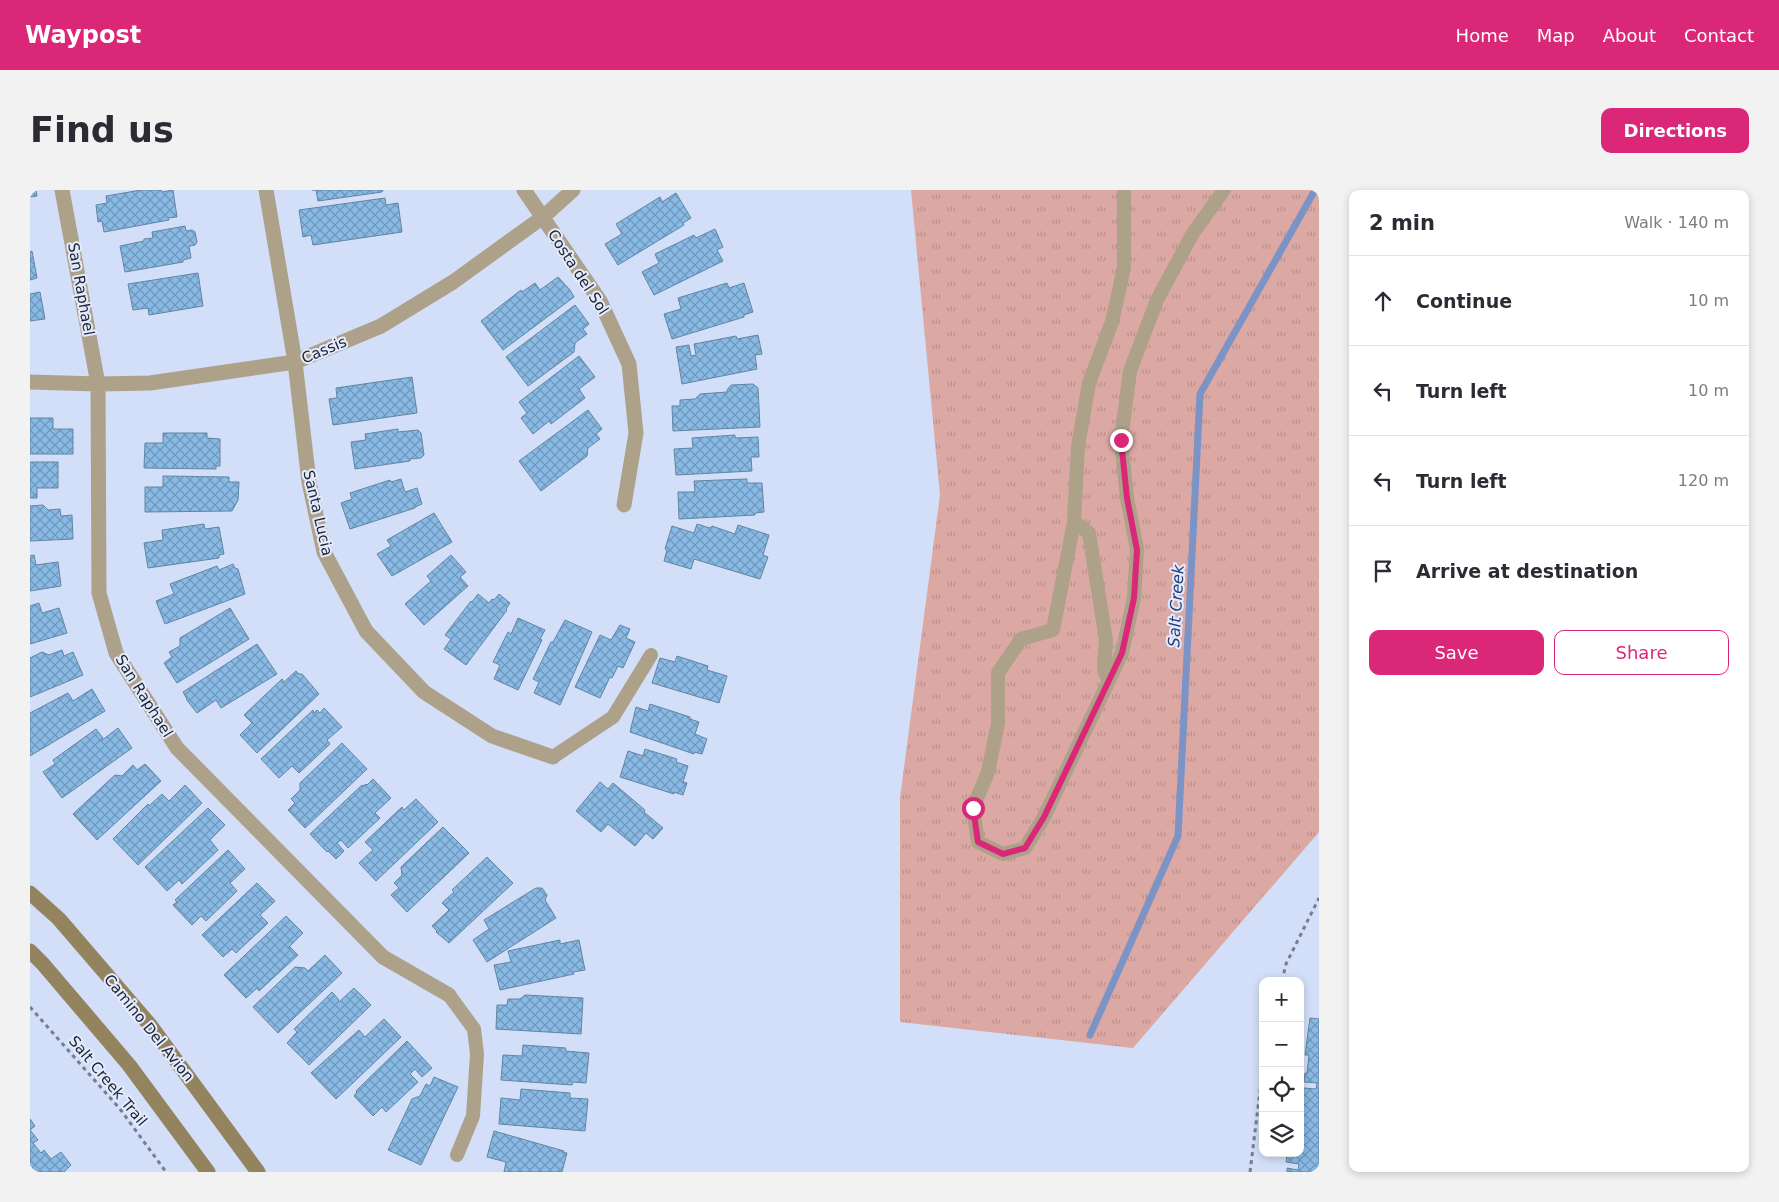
<!DOCTYPE html>
<meta charset="utf-8">
<style>
:root{--surface:#fff;--page:#f2f2f3;--text:#2b2b33;--muted:#7c7c81;--line:#e1e1e2;--accent:#db2777}
body{margin:0;font-family:"DejaVu Sans",sans-serif;background:var(--page);color:var(--text)}
.controls{position:absolute;right:15px;bottom:15px;display:grid;overflow:hidden;border-radius:10px;box-shadow:0 2px 8px #0003}
.controls button{width:45px;height:45px;display:grid;place-items:center;padding:0;border:0;border-bottom:1px solid var(--line);background:var(--surface);color:var(--text);font:25px sans-serif}
.stop{position:absolute;width:15px;height:15px;margin:-11px;border:4px solid #db2777;border-radius:50%;background:#fff}
.stop.end{background:#db2777;border-color:#fff;box-shadow:0 1px 5px #0008}
.list{margin:0;padding:0;list-style:none}
h2{display:flex;justify-content:space-between;align-items:center;height:65px;margin:0;padding:0 20px;font-size:21px}
h2 small{font-size:16px;font-weight:400;color:var(--muted)}
.list li{display:grid;grid-template-columns:32px 1fr auto;gap:15px;align-items:center;box-sizing:border-box;height:90px;padding:0 20px;border-top:1px solid var(--line)}
.list b{display:block;font-size:19px;white-space:nowrap}
.list em{font-size:16px;font-style:normal;color:var(--muted)}
.actions{display:flex;gap:10px;padding:15px 20px}
.actions a{flex:1;padding:11px 0;border:1px solid var(--accent);border-radius:10px;text-align:center;font-size:18px;color:var(--accent)}
.actions .main{background:var(--accent);color:#fff}
.icon{flex:none;width:28px;height:28px;fill:none;stroke:currentColor;stroke-width:2;stroke-linecap:round;stroke-linejoin:round}
.map{position:relative;flex:none;width:1289px;height:982px;overflow:hidden;border-radius:10px}
header{display:flex;align-items:center;gap:30px;box-sizing:border-box;height:70px;padding:0 25px;background:var(--accent);color:#fff}
header strong{font-size:24px}
nav{display:flex;gap:28px;margin-inline-start:auto;font-size:18px}
.intro{display:flex;align-items:center;justify-content:space-between;box-sizing:border-box;height:120px;padding:0 30px}
h1{margin:0;font-size:35px}
.button{padding:12px 22px;border-radius:10px;background:var(--accent);color:#fff;font-size:18px;font-weight:700}
main{display:flex;gap:30px;padding:0 30px}
aside{flex:1;background:var(--surface);border-radius:10px;box-shadow:0 2px 8px #0003}
.map>svg:first-child{display:block}
.grass{fill:url(#grass-tufts)}
.lines{fill:none;stroke-linecap:round;stroke-linejoin:round}
.stream{stroke:#7c93c6;stroke-width:7}
.building{fill:url(#building-cross-hatch);stroke:#6285a4}
.path{stroke:#747d91;stroke-width:3;stroke-dasharray:4 4;stroke-linecap:butt}
.service{stroke:#ada189;stroke-width:14}
.minor{stroke:#ada189;stroke-width:15}
.secondary{stroke:#94835f;stroke-width:15}
.route{stroke:#db2777;stroke-width:6}
.labels{text-anchor:middle;dominant-baseline:central;stroke-width:4;stroke-linejoin:round;paint-order:stroke}
.street-label{font-size:15px;fill:#1c2332;stroke:#e4ebfd}
.water-label{font-size:16px;font-style:italic;fill:#253d7c;stroke:#e4ebfd}
</style>
<header>
<strong>Waypost</strong>
<nav><a>Home</a><a>Map</a><a>About</a><a>Contact</a></nav>
</header>
<div class="intro"><h1>Find us</h1><a class="button">Directions</a></div>
<main>
<div class="map">
<svg width="1289" height="982" viewBox="0 0 1289 982">
<defs>
<pattern id="grass-tufts" width="24" height="20" patternUnits="userSpaceOnUse" patternTransform="scale(1.25)"><rect width="24" height="20" fill="#dba8a3"/><path d="M3 7l-1-3M5 7V3M7 7l1-3M15 17l-1-3M17 17v-4M19 17l1-3" fill="none" stroke="#bb908d"/></pattern>
<pattern id="building-cross-hatch" width="8" height="8" patternUnits="userSpaceOnUse" patternTransform="scale(1.25)"><rect width="8" height="8" fill="#89bae5"/><path d="M0 0l8 8M0 8l8-8" fill="none" stroke="#6f97ba"/></pattern>
</defs>
<rect width="100%" height="100%" fill="#d3def8"/>
<path class="grass" d="M881,0h408v642l-186,216 -233,-26v-224l40,-303z"/>
<g class="lines">
<path class="stream" d="M1060,845l88,-199 22,-442 115,-204"/>
</g>
<path class="building" d="M0,0h6l1,6 -7,1z
M111,0h20l1,2 11,-2 4,27 -9,1 1,2 -65,12 -2,-11 -4,1 -2,-17 11,-2 -1,-7z
M282,0h71l-1,2 -64,9 -2,-11z
M646,3l15,25 -8,5 1,2 -66,40 -13,-21 17,-10 -6,-10 44,-27 2,5z
M355,8l1,7 12,-2 4,29 -89,13 -2,-10 -8,2 -4,-27z
M155,36l1,5 6,-1 3,2 2,10 -2,3 -6,1 2,12 -8,2v2l-58,10 -5,-26 24,-5v-2l9,-1 -1,-6z
M685,39l8,18 -6,3 6,11 -69,34 -12,-23 17,-9 -4,-9 39,-19 2,3z
M2,61l5,27 -7,2v-28z
M168,83l5,33 -54,9 -1,-7 -15,2 -5,-26z
M528,87l12,13 4,7 -71,53 -22,-29 40,-31 1,2 13,-9 5,7z
M697,93l2,5 15,-5 9,29 -9,3v2l-72,22 -8,-25 17,-5 -3,-11z
M10,102l5,27 -15,2v-27z
M545,115l14,19 -6,5 4,5 -12,9 -1,9 -46,34 -22,-29z
M728,145l4,19 -7,1 2,14 -75,15 -6,-37 13,-2 2,11 5,-1 -2,-11 42,-8 1,3z
M549,166l16,21 -16,12 6,9 -34,26 -2,-3 -16,13 -12,-16 6,-5 -8,-11z
M382,187l5,36 -84,12 -4,-26 8,-1 -1,-10z
M723,194l5,4 2,39 -87,4 -1,-25h8v-6l15,-1 5,-5 27,-2v-2l4,-5z
M558,220l14,19 -6,5 4,5 -12,9 -1,8 -46,35 -22,-30z
M0,228h23v11h20v25h-43z
M368,239v3l20,-2 3,3 3,22 -3,3 -11,1v2l-55,8 -4,-27 15,-2 -1,-6z
M133,243h44v5l13,1v27h-4v3l-72,-1 1,-25h18z
M705,245v3l23,-1 1,20h-8l1,14 -76,4 -2,-26 19,-1 -1,-10z
M0,272h28v26h-21v10h-7z
M133,286l66,1v5h10l-1,18 -6,11 -87,1v-25h18z
M371,289l4,13 12,-4 5,16 -7,3v1l-65,21 -9,-26 11,-4 -2,-6 40,-13 1,2z
M717,289v4h15l2,29 -9,1v2l-76,4 -1,-27h17l-1,-11z
M13,315l5,5 12,-1 1,7 11,-1 1,24 -43,2v-35z
M404,323l18,29 -60,34 -15,-22 14,-8 -4,-6z
M174,334l1,5 14,-2 5,27 -5,1v3l-71,10 -4,-25 19,-3 -1,-10z
M667,334l13,4 2,-2 23,8 3,-9 31,10 -6,20 5,2 -8,22 -66,-20 -3,10 -27,-8 3,-11 -2,-1 7,-23 22,7z
M4,365l2,10 22,-3 3,24 -31,5v-35z
M421,365l15,17 -6,5 8,9 -44,39 -19,-21 26,-23 -4,-5z
M203,374l2,4 3,1 7,25 -80,30 -9,-23 18,-7 -4,-10 47,-18 2,4z
M448,404l11,9 3,-4 2,1 5,-6 11,9 -4,6 1,1 -41,55 -22,-16 7,-10 -6,-4 26,-34 1,1z
M9,413l3,10 17,-5 8,25 -37,11v-38z
M200,418l19,31 -72,44 -13,-20 8,-6 -3,-5 11,-6v-8z
M488,428l27,12 -5,9 2,1 -24,50 -24,-11 6,-14 -7,-3 15,-30 3,2z
M535,430l27,12 -32,73 -26,-12 5,-11 -6,-3 18,-37h2z
M590,435l10,4 -4,9 9,4 -12,26 -5,-2 -6,12 -2,-1 -10,21 -25,-11 25,-52 11,5z
M227,454l20,30 -56,34 -5,-8 -19,13 -11,-14h1l-4,-7z
M32,460l2,6 9,-4 10,23 -53,22v-39l12,-6 7,3z
M647,466l31,10 -1,4 20,6 -8,27 -67,-20 8,-25 15,4z
M266,481l3,3h3l17,20 -62,59 -17,-18 12,-12 -8,-8 38,-36 2,3z
M62,499l13,22 -75,45v-43l38,-20 5,8z
M620,514l40,13v2l9,3 -4,12 12,5 -5,15 -8,-2v2l-64,-22 6,-25 12,4z
M294,518l18,19 -15,13 3,4 -31,29 -7,-7 -13,12 -18,-19 52,-49 1,3 3,-3 3,3z
M88,538l14,20 -70,50 -19,-26 12,-8 -2,-4 43,-31 7,9 -2,3z
M312,553l25,26 -62,59 -17,-18 7,-7 -4,-4 9,-9v-7z
M615,559l32,10 -1,3 12,4 -5,16 4,1 -4,12 -9,-3v2l-54,-17 8,-26 15,5z
M115,574l16,17 -64,59 -24,-26 42,-39 7,1 11,-11 4,5z
M343,589l18,19 -16,15 5,5 -32,30 -7,-8 -4,3 7,8 -8,8 -8,-8 -1,1 -17,-18 52,-49 1,1 3,-2 1,1z
M570,592l8,7 5,-6 32,27 -1,2 19,16 -10,11 -7,-6 -11,13 -27,-22 -7,8 -25,-21z
M155,595l17,18 -64,62 -25,-26 35,-35 1,2 13,-12 7,7z
M386,609l22,23 -62,59 -17,-18 14,-13 -8,-8 37,-35 2,3z
M178,618l17,17 -15,15 8,10 -36,34 -3,-4 -12,11 -22,-24z
M413,637l26,26 -62,59 -16,-17 8,-7 -5,-5 8,-8 -1,-8z
M198,660l17,19 -15,14 7,8 -31,30 -5,-5 -9,9 -19,-20 4,-3 -2,-2z
M457,667l26,26 -64,60 -13,-11 1,-1 -5,-5 17,-16 -7,-7 12,-11 -2,-2z
M227,693l18,18 -15,14 8,8 -32,30 -4,-4 -9,8 -21,-22z
M506,698h6l5,7 -2,5 11,18 -69,44 -14,-22 16,-11 -5,-9z
M256,726l17,17 -15,15 2,-1 8,8 -39,36 -2,-3 -11,10 -22,-23z
M530,750v4l19,-4 6,30 -12,2 1,2 -74,16 -6,-25 17,-3 -3,-11z
M295,765l17,18 -64,60 -25,-26 42,-40 10,1 3,3z
M324,798l17,17 -62,60 -22,-22 10,-11 -3,-3 38,-37 7,8 -1,1 1,1z
M495,805l58,3 -2,36 -85,-5 1,-24h10l1,-6h12z
M1280,828l9,1v153h-32v-4l11,2 1,-6 -13,-2 1,-8 13,-1v-54h3l1,-11 12,1 1,-6 -13,-1 1,-9h2l2,-18h-4z
M354,829l17,18 -65,62 -25,-26 48,-43 6,7z
M377,851l25,27 -10,9 -7,-8 -5,5 8,8 -32,30 -4,-5 -9,9 -19,-20 3,-4 -1,-1z
M493,855l43,3 -1,3 24,2 -3,30 -13,-1 -1,3 -71,-5 2,-25 19,1z
M404,887l24,10 -37,78 -33,-15 24,-51 8,-3 6,-12 4,2z
M491,899l49,4v5l18,1 -3,32 -86,-7 2,-26 19,2z
M0,929l5,7 -5,4 8,10 -5,3 8,10 3,-3 7,9 10,-7 10,13 -7,7h-34z
M464,941l70,20 -1,1 4,1 -5,19h-58l2,-10 -19,-5z"/>
<g class="lines">
<path class="path" d="M1252,791l4,-17 33,-66
M0,817l90,102 46,63
M1220,982l13,-105"/>
<path class="service" d="M1094,0v78l-12,54 -23,61 -11,63 -4,76 -21,108 -32,9 -23,34v50l-10,49 -15,36 5,34 25,12 22,-6 19,-31 78,-164 12,-55 3,-49 -10,-51 -6,-58 9,-69 27,-71 36,-67 31,-43
M1044,332l15,11 17,107 -2,31 5,9
M523,567l60,-40 38,-62
M419,805l25,34 3,25 -4,62 -16,39"/>
<path class="minor" d="M32,0l36,194 1,209 17,60 61,95 206,209 66,38
M236,0l29,172 14,120 15,70 42,79 58,61 68,44 61,21
M494,0l76,111 29,63 7,69 -12,72
M0,192l68,2 52,-1 145,-21 86,-36 72,-44 90,-65 30,-27"/>
<path class="secondary" d="M0,703l29,26 91,106 108,147
M0,761l13,13 86,101 79,107"/>
</g>
<g class="lines">
<path class="route" d="M943,618l5,34 25,12 22,-6 19,-31 78,-164 12,-55 3,-48 -10,-52 -6,-58"/>
</g>
<g class="labels">
<g class="street-label">
<text transform="translate(548 82) rotate(57)">Costa del Sol</text>
<text transform="translate(51 99) rotate(80)">San Raphael</text>
<text transform="translate(294 160) rotate(-23)">Cassis</text>
<text transform="translate(288 323) rotate(77)">Santa Lucia</text>
<text transform="translate(114 506) rotate(58)">San Raphael</text>
<text transform="translate(119 838) rotate(51)">Camino Del Avion</text>
<text transform="translate(78 891) rotate(50)">Salt Creek Trail</text>
</g>
<g class="water-label">
<text transform="translate(1146 416) rotate(-87)">Salt Creek</text>
</g>
</g>
</svg>
<div class="controls">
<button>+</button>
<button>−</button>
<button><svg class="icon" aria-label="locate" viewBox="0 0 24 24"><circle cx="12" cy="12" r="6"/><path d="M12 2v4M12 18v4M2 12h4M18 12h4"/></svg></button>
<button><svg class="icon" aria-label="layers" viewBox="0 0 24 24"><path d="M12 4l9 5-9 5-9-5zM3 14l9 5 9-5"/></svg></button>
</div>
<div class="stop" style="left:943px;top:618px"></div>
<div class="stop end" style="left:1091px;top:250px"></div>
</div>
<aside>
<h2>2 min<small>Walk · 140 m</small></h2>
<ul class="list">
<li><svg class="icon" aria-label="ahead" viewBox="0 0 24 24"><path d="M12 20V5M6 11l6-6 6 6"/></svg><div><b>Continue</b></div><em>10 m</em></li>
<li><svg class="icon" aria-label="left" viewBox="0 0 24 24"><path d="M17 20v-9H6M10 6l-5 5 5 5"/></svg><div><b>Turn left</b></div><em>10 m</em></li>
<li><svg class="icon" aria-label="left" viewBox="0 0 24 24"><path d="M17 20v-9H6M10 6l-5 5 5 5"/></svg><div><b>Turn left</b></div><em>120 m</em></li>
<li><svg class="icon" aria-label="arrive" viewBox="0 0 24 24"><path d="M6 21V4h12l-3 4 3 4H6"/></svg><div><b>Arrive at destination</b></div></li>
</ul>
<div class="actions"><a class="main">Save</a><a>Share</a></div>
</aside>
</main>
